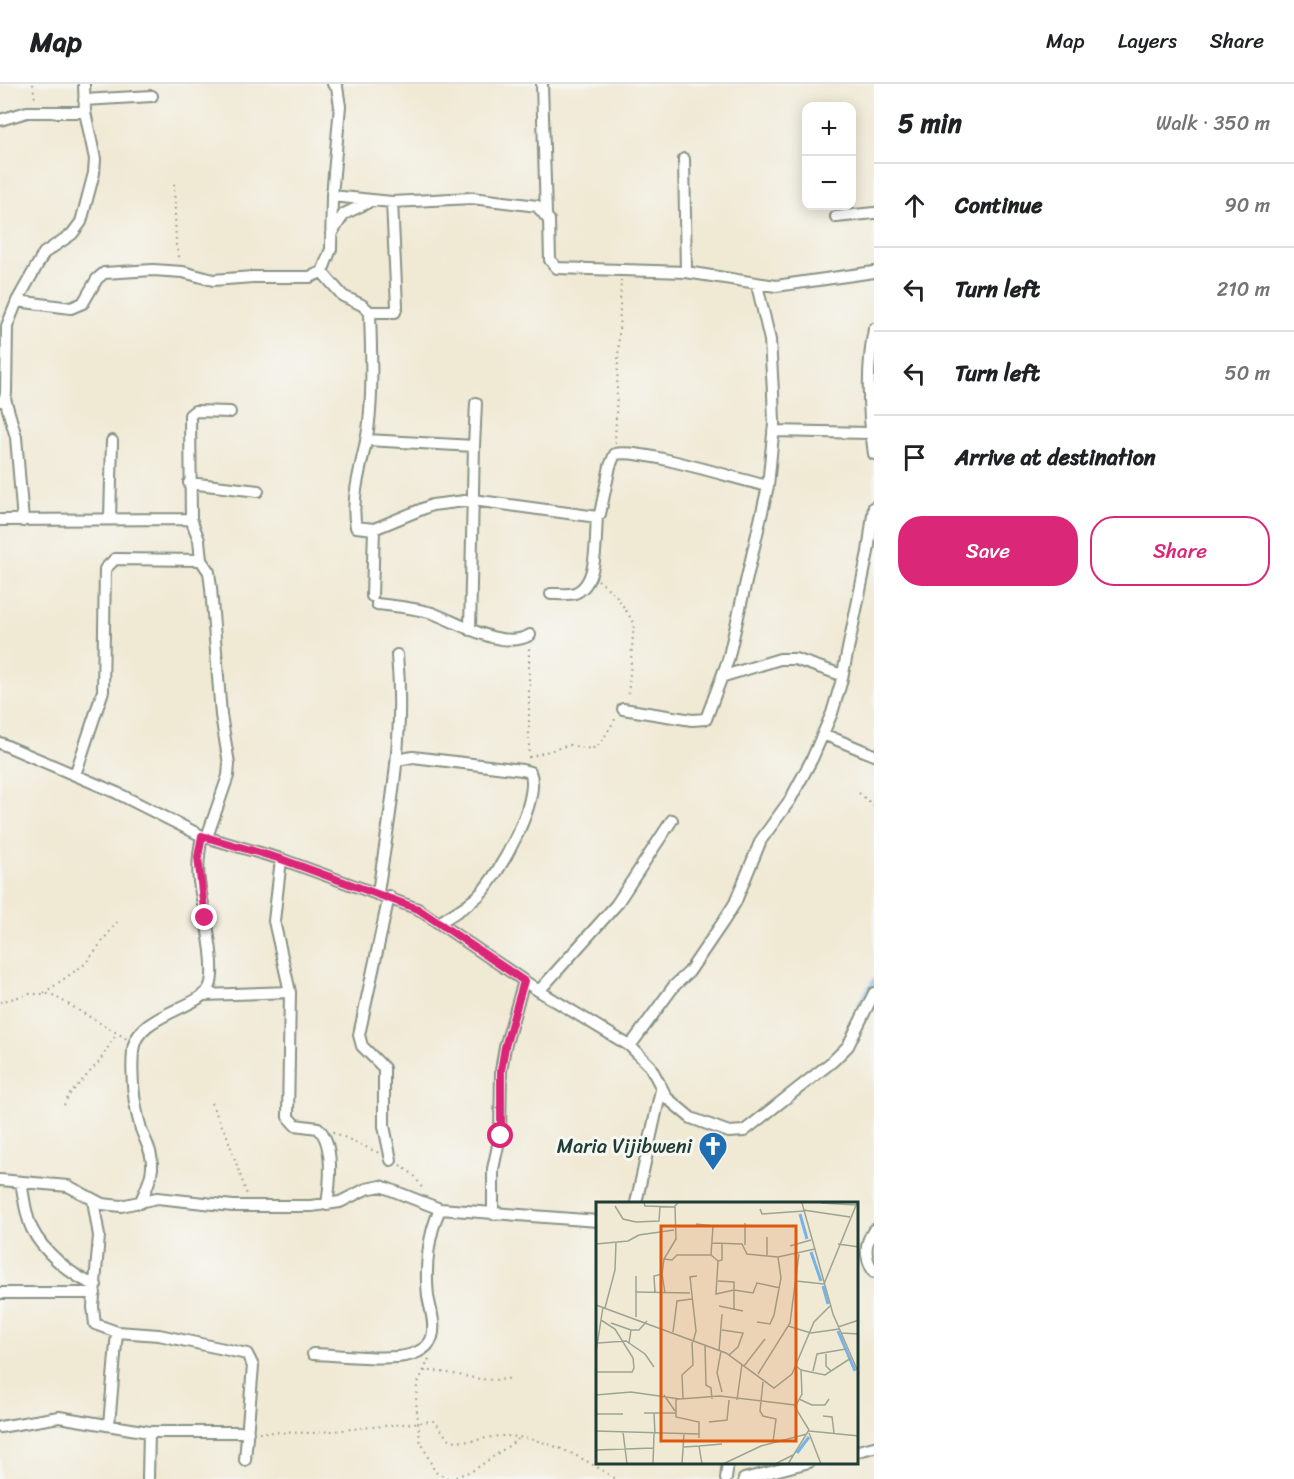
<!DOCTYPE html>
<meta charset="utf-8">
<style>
:root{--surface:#fff;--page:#f6f6f6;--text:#202124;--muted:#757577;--line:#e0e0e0;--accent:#db2777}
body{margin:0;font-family:Sriracha,sans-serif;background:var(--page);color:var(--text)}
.controls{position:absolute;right:18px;top:18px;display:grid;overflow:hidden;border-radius:12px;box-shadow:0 3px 15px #0003}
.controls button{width:54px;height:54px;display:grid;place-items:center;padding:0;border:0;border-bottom:2px solid var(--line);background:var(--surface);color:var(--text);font:30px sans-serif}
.stop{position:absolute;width:18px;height:18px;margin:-14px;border:4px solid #db2777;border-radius:50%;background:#fff}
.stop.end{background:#db2777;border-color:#fff;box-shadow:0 2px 6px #0008}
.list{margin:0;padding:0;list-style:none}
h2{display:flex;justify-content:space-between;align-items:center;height:78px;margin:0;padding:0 24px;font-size:26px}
h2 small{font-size:20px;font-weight:400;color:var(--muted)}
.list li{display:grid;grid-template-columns:39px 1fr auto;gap:18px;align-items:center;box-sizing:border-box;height:84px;padding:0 24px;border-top:2px solid var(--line)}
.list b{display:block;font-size:22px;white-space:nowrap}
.list em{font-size:20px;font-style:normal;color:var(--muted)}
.actions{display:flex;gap:12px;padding:18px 24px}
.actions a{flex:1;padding:14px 0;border:2px solid var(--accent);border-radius:24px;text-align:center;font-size:21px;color:var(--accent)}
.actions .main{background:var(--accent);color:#fff}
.icon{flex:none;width:33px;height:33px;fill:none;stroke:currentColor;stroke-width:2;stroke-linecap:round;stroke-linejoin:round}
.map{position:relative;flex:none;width:874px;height:1395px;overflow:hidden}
header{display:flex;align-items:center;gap:36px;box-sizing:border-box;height:84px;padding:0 30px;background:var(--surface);border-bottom:2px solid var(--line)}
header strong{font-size:28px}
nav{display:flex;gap:33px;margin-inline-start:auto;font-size:21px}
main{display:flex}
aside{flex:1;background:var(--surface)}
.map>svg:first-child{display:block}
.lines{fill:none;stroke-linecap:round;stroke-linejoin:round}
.stream{stroke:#74b4e8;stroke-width:4}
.minor-casing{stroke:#889384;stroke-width:14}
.path{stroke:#889384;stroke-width:2;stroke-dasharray:1.5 4.5;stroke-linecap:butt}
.minor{stroke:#fff;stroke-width:10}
.route{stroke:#db2777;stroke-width:8}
.labels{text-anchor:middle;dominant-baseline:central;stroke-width:6;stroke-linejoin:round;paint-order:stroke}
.poi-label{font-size:20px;fill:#1f3d34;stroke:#f6f6f2;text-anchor:end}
.inset-river{fill:none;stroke:#74b4e8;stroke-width:3}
.inset-road{fill:none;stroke:#9ca494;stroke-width:1.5}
.view{fill:#de580e;fill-opacity:0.15;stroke:#de580e;stroke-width:3}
.inset-edge{fill:none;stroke:#1f3d34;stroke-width:3}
</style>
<header>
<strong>Map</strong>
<nav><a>Map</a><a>Layers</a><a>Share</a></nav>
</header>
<main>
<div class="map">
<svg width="874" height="1395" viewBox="0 0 874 1395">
<rect width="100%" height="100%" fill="#f6f6f2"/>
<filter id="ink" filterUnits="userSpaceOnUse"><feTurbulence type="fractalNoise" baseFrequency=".0167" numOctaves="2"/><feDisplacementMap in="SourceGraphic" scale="12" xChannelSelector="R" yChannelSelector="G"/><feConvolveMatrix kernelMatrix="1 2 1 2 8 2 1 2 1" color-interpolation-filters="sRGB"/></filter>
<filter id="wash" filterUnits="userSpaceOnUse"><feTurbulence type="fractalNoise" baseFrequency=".008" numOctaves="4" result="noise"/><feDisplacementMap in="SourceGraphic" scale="24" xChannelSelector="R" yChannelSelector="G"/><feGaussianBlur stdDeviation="1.35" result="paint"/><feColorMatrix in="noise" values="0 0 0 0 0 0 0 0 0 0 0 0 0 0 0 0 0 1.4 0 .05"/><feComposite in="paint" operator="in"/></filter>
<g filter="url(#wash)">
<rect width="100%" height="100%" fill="#f0e9d4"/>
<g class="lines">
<path class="stream" d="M859,921l15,-24"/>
</g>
</g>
<g filter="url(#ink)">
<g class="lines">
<g class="minor-casing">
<path id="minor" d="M542,0l4,131
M84,16l68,-4
M0,36l27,-8h58
M684,75l2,113
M332,112l60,6 80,-4 65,8 12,14 1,40 7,8 129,4 90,14 98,-14
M836,133l38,-4
M331,150l13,-20 23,-11
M322,188l21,24 19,9 8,7c1,37 3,74 -1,110 -3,33 -20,72 -13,105l18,2 58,-24 41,-5 124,17 3,-3 10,-48 5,-12c26,-6 120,25 153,32
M17,217l27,-48 28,-19 9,-12 13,-49 1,-14 -10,-47 -1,-28
M370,228h25l2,-6 -5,-104
M874,245c-8,41 -6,84 0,125
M5,315l11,38 7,84
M0,317l5,-2 1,-6 1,-67 10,-25 54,7 12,-5 14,-24 7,-6 49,-3 30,2 30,8 40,-3h57l12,-5 9,-23 1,-53 8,-90 -3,-19 -4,-3
M773,347l96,2
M367,356l107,6 -4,184
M474,362l2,-43
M189,399l69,8
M110,435l2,-78
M0,436l191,-1
M551,510c7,0 17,1 24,-1 24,-9 20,-55 22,-76
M372,512l2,-67
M377,520c18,2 38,4 55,9 26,9 70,38 98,22
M724,592l56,-17h15l47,16
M623,625l69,11 14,-1 22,-59 40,-174 6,-62 -1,-32 -3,-52 -13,-55
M823,650l51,21
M0,659l117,50 85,43 79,23 137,50 121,82 91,55 20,20 17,32 24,20 38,14 15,-1 89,-70 15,-15 26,-53
M397,676l16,-3 109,13 8,2c12,27 -32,105 -52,124 -11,10 -25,18 -38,26
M75,691l28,-84 2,-122 10,-10 86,1
M207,753l21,-61 1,-12 -8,-49 -10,-127 -2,-16 -8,-12 -2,-20 -8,-21 -1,-104 5,-4 35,1
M281,775l-7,62 16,71 -2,125 7,8 23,3c17,16 12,56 9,77
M378,808c12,-79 27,-156 19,-237
M389,812l-30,139 3,11 22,22v58l7,34
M539,907l77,-86 56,-85
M203,911l87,-3
M630,962l44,-60 15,-14 34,-50 12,-19 26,-63 29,-40 22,-41 20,-46 9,-30 27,-131 6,-45
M0,1096l68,6 34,18 19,2 36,-8 76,8h78l29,-4 26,-13 15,-3 59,23 158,12
M21,1098c3,15 4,33 11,47 10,21 41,49 64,56
M93,1116l6,36 -6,71 2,17 22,8 42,3 88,19 6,12 -8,94
M140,1119c5,-12 11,-22 12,-35 1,-15 -6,-25 -11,-39 -7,-24 -10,-53 -8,-78 2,-37 68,-42 77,-65 8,-21 -8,-81 -11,-105 -2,-15 0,-30 3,-45
M636,1119l25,-113
M493,1130v-45l7,-33 1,-65 4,-24 19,-66
M874,1146c-10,14 -10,27 0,42
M0,1209h95
M313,1270c28,1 57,5 84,3 13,-1 31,-6 35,-20 4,-13 -2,-28 -4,-41 -3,-28 0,-61 12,-87
M109,1341l8,-93
M0,1343l59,-10 90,15h99
M858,1367l16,-4
M148,1395l1,-47
M726,1395l2,-17
M744,1395l65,-17"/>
</g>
<path class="path" d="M33,0l2,16
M174,100l2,61 4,15
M615,359l6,-163
M598,496l18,15 18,28 -6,75
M529,673l40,-12 22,4 5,-2 5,-4 16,-27
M529,674v-112
M859,709l15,13
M44,909l41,-29 32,-42
M0,918l29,-8h22l76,45
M211,1019l16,33 20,59
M64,1021l5,-10 30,-33 18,-29
M333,1048l46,21
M400,1081l14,10 10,16
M429,1275l-12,26 -1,16 4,39 15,32 15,7
M424,1287c31,-1 57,14 87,7
M259,1348l53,1 121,-12c9,6 9,15 19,19 16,5 34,-4 51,-4 39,0 81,21 112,43
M450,1395l24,-9 46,-32"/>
<use href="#minor" class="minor"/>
</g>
</g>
<g class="lines" filter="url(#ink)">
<path class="route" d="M205,834l-7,-61 4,-21 79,23 137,50 106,72 -19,66 -4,24v65"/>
</g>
<defs>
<g id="church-pin" transform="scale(1.5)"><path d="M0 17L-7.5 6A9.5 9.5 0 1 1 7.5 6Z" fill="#1f6fb2" stroke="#f6f6f2"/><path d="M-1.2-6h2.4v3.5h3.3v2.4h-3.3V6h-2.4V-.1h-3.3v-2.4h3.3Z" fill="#fff"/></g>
</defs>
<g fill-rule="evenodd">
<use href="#church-pin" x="713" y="1062"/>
</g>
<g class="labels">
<g class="poi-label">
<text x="692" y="1062">Maria Vijibweni</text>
</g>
</g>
<g transform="translate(596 1118)">
<rect width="262" height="262" fill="#f0e9d4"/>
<path class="inset-river" d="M204,12l7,25M215,50l10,29M227,84l5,18M242,129l17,40M201,251l12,-16"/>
<path class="inset-road" d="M48,1l1,3 29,1 4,-4M206,1l31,111 26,60M225,1l35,2M19,4l8,13 13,3 23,-1 1,-14M164,7l2,5 42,-3M207,8l47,7M149,21v22M171,35v18M116,41l30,1 5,10 31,3 37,-8M0,42l32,-3 11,-6 35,-5M242,42l21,3M194,44l21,-6M115,53l7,6 -2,33 18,-4 19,3 4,-10 23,5M68,57l12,-20 -1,-32M122,59l4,-1v-16M66,72l3,19M122,79l16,1v28M200,79l28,3M228,82l33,-81M39,90l55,1M59,91l-1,-17 8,-2 2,-15 8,1 5,-5h34l2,-29 -17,-2M0,103l130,48 48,35 18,-14 22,-52 16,-16M123,104l24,5M9,106l10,-38 1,-28M40,115v-41M161,120l13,2 4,-9 7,-37 -3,-21M15,121l20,7M192,124l23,7M242,125l21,-7M126,128l21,3 -5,14 -9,8M77,130l4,-31 15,-2M215,131l28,-4M245,131l18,1M97,140l3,-11 -6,-54 7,-1M2,141l28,-2 19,13 9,13M33,141l2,-13h8l8,-9M109,144l1,39 5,3 1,11M123,149l3,-37M125,149l-4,22 5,19M0,150l7,-45M230,152v12l5,5M0,160v10h36l2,-4 -1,-10 -18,-29 -14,-9M148,164l21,-27M205,168l24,5 26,-17M217,169l4,-17 29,-5M162,172l32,-51 9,-69M167,180l-3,29 3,5 13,3 -3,23M0,193l35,-3 49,7 40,-3 75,9M68,193l11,16M87,196l-1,-23 11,-10 -1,-23M80,197v18l23,5v16M203,197l13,6h13l4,-6M141,198l5,-36M48,211h32M58,211l1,21M0,212h27M227,214l9,1 2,16M113,220l18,-2 2,-20M0,229l103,3M213,229l50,5M27,230l4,32M213,231l12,31M103,244l23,-2M88,245l15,-1 3,18M0,248l58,-2M57,262l1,-30M86,262l2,-30M127,262l38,-18 46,-12M179,262l18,-9M192,262l21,-34 -14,-23 7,-13 -1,-24 -5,-4"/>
<path class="view" d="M65,24h135v215h-135z"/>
<rect width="262" height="262" class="inset-edge"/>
</g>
</svg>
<div class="controls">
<button>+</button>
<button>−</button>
</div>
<div class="stop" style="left:501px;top:1052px"></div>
<div class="stop end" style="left:205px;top:834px"></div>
</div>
<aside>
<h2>5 min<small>Walk · 350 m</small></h2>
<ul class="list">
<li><svg class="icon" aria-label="ahead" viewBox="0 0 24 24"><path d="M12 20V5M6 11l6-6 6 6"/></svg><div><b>Continue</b></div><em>90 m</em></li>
<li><svg class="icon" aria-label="left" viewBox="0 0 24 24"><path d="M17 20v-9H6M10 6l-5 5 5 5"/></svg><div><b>Turn left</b></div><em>210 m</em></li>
<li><svg class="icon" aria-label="left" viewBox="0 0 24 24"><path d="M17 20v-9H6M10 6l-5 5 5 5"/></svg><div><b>Turn left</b></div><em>50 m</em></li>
<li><svg class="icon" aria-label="arrive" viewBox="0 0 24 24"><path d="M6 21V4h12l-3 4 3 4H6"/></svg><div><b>Arrive at destination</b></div></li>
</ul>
<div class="actions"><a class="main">Save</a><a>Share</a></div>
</aside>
</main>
